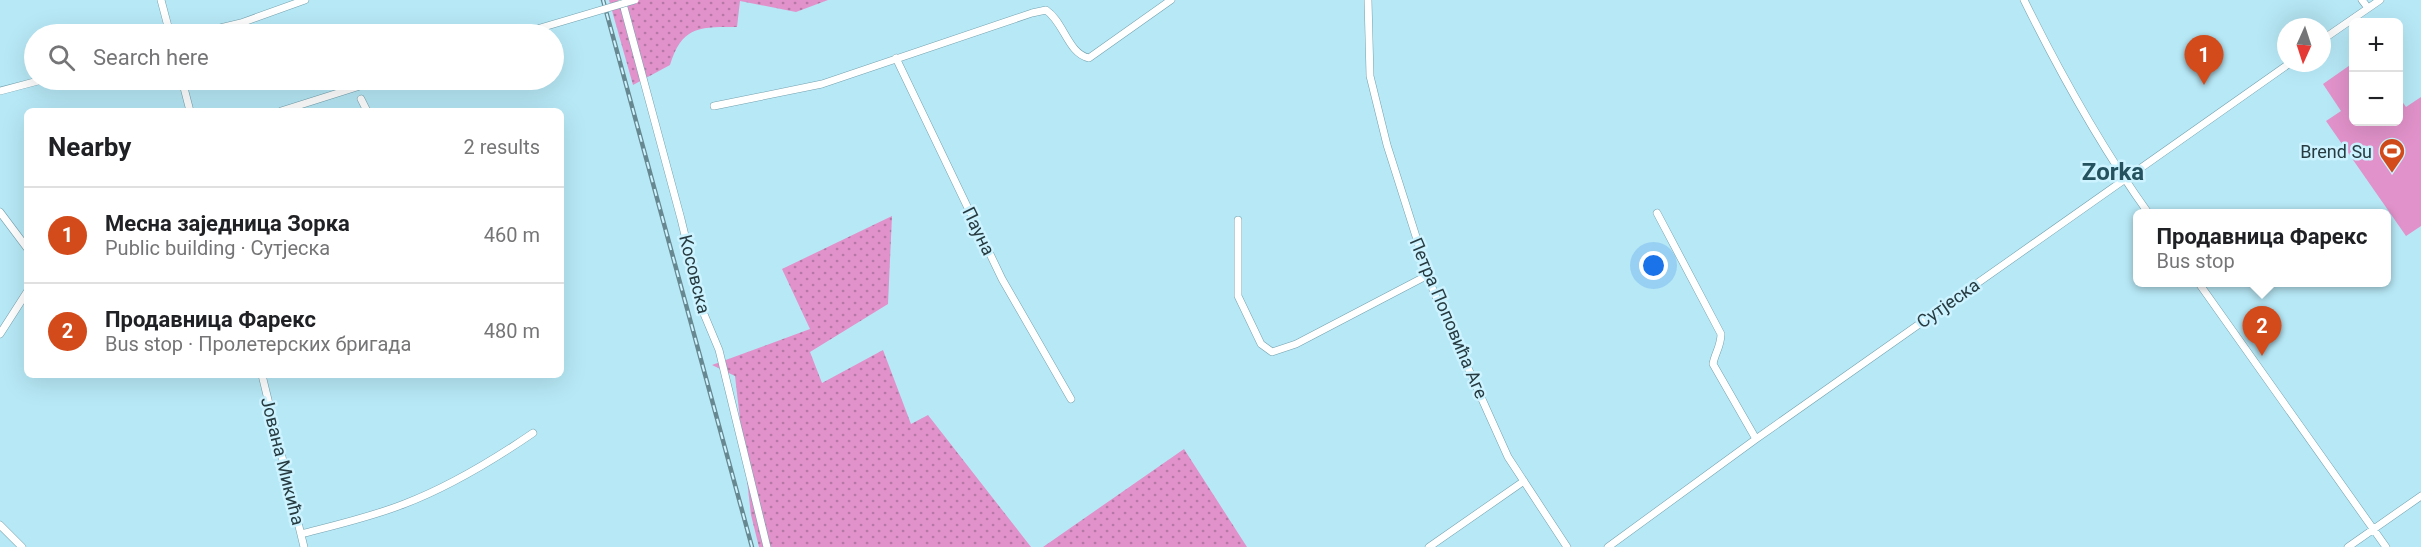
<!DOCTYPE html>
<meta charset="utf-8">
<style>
:root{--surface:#fff;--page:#f6f6f6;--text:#202124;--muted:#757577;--line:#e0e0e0;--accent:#d34b1b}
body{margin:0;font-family:Roboto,sans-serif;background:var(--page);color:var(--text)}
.controls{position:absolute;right:18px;top:18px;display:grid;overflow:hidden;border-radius:9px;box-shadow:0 6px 24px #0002}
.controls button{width:54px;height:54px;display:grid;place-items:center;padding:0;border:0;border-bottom:2px solid var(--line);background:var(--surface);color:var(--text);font:30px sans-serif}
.compass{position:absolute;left:2277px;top:18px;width:54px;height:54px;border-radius:50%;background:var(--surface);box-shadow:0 6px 24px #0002;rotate:183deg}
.you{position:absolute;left:1654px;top:266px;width:21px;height:21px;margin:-15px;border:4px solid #fff;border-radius:50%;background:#1a73e8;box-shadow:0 0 0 9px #1a73e833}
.badge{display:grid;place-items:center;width:39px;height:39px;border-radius:50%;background:var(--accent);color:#fff;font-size:20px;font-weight:700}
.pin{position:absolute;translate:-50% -50px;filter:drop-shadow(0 2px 3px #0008)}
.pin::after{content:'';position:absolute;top:32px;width:21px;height:18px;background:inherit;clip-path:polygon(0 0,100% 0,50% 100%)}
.popup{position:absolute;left:2133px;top:209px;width:258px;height:78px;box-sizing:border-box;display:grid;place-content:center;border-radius:9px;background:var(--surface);filter:drop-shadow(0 2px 4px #0005);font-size:20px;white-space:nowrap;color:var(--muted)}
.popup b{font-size:22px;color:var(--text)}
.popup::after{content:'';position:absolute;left:50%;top:100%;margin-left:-12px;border:12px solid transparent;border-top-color:var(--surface)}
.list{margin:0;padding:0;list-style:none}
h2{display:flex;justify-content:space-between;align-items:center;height:78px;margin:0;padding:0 24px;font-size:26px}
h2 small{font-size:20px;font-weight:400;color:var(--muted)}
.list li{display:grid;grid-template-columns:39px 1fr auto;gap:18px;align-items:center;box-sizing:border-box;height:96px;padding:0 24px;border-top:2px solid var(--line)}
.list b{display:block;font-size:22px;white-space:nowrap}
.list p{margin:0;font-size:20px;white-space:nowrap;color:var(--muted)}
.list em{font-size:20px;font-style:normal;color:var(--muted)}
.icon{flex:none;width:33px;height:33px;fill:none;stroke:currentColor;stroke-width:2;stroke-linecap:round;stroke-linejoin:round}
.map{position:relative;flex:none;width:2421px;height:547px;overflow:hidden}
.search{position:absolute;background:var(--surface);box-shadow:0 6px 24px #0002;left:24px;top:24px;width:540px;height:66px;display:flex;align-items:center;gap:15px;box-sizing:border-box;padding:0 21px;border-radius:33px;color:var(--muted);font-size:22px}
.panel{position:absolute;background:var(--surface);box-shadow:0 6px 24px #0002;left:24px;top:108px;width:540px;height:270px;border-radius:9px}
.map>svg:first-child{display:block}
.grass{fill:url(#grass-dots)}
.pitch{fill:#e192ca}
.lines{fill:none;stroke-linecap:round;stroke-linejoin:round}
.minor-casing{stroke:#72a1ae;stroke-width:8}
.minor{stroke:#fff;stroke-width:7}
.rail-casing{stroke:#678891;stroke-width:4.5}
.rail{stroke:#ccf3ff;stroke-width:2;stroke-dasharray:7;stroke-linecap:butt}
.minor-bridge-casing{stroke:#72a1ae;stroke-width:8;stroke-linecap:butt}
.minor-bridge{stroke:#fff;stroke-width:7}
.labels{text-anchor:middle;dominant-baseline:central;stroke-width:5;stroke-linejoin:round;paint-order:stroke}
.poi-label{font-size:18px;fill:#273b41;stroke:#ccf3ff;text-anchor:end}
.street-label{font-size:18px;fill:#273b41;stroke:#ccf3ff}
.district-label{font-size:24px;font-weight:bold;fill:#24525e;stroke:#ccf3ff}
</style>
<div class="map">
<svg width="2421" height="547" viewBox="0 0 2421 547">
<defs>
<pattern id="grass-dots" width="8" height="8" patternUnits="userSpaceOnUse" patternTransform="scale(1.5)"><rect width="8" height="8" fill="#e192ca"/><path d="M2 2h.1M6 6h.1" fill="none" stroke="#b678a6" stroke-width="1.8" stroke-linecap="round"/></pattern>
</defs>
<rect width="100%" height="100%" fill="#b7e8f6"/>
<path class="grass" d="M609,0h219l-32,12 -56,-11 -3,26c-38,0 -55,-1 -67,38l-37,20z
M892,216l-4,88 -78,48 12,31 61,-33 28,74 17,-9 103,132h-272l-8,-32 -16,-139 -23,-11 98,-36 -28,-60z
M1184,449l63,98h-204z"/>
<path class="pitch" d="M2353,63l1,59h44l1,-25 7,10 15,-10v129l-15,10 -80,-115 15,-10 -18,-27z"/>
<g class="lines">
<g class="minor-casing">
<path id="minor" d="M161,0l9,34
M622,0l59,219 23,95 15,36 48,197
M1368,0l2,76 17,69 46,145 75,167 59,90
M2024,0c36,73 77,147 125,214
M2362,0l6,8
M195,34l46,-11 64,-23
M2322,40l58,-40
M896,58l106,221 69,120
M182,80l8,31
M0,91l38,-10 52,-1
M361,99l6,12
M714,106l108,-22 210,-71 14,-3c18,12 22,44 43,48l82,-58
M281,111l98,-31
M0,212l27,36
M1657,213l64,121c0,12 -6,19 -8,30l43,75
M1238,220v76l23,48 11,8 24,-8 132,-69
M2198,282l188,265
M0,334l27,-42
M262,375l42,172
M0,525l22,22
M301,534c35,-9 70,-17 103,-30 47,-18 88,-43 129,-71
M1429,547l95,-66
M1608,547l148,-108 534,-376
M2348,547l73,-51"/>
</g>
<use href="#minor" class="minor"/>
<g class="rail-casing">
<path id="rail" d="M603,0l149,547"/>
</g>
<use href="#rail" class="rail"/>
<g class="minor-bridge-casing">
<path id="minor-bridge" d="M520,34l115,-34"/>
</g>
<use href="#minor-bridge" class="minor-bridge"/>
</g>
<defs>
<g id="stadium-pin" transform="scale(1.35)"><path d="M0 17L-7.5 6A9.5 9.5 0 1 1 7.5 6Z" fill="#d34b1b" stroke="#ccf3ff"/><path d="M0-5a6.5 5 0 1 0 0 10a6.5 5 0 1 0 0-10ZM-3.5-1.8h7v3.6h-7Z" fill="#fff"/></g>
</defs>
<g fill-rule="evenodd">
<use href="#stadium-pin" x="2392" y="151"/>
</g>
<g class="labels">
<g class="poi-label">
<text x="2372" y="151">Brend Su</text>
</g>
<g class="street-label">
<text transform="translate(979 231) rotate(64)">Пауна</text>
<text transform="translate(695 274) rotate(76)">Косовска</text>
<text transform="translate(1948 303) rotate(-35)">Сутјеска</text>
<text transform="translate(1449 318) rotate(67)">Петра Поповића Аге</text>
<text transform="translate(283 461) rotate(76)">Јована Микића</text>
</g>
<g class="district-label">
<text x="2113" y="172">Zorka</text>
</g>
</g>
</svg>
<div class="controls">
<button>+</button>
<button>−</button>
</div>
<svg class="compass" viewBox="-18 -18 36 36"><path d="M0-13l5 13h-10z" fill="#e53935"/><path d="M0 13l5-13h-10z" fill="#757577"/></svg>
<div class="you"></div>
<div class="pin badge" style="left:2204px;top:85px">1</div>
<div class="pin badge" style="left:2262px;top:356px">2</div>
<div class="popup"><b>Продавница Фарекс</b>Bus stop</div>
<div class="search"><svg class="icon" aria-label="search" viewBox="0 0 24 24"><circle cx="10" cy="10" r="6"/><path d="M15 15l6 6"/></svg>Search here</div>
<section class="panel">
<h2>Nearby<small>2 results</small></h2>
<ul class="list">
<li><span class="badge">1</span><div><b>Месна заједница Зорка</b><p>Public building · Сутјеска</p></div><em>460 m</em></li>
<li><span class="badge">2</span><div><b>Продавница Фарекс</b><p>Bus stop · Пролетерских бригада</p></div><em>480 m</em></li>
</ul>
</section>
</div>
